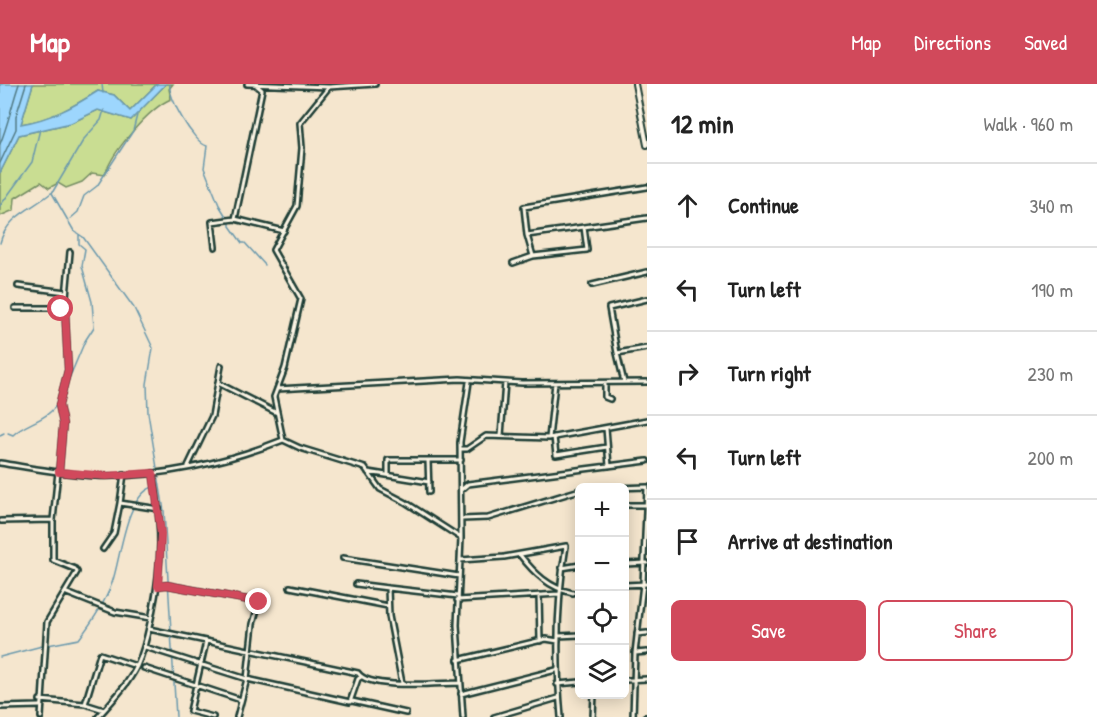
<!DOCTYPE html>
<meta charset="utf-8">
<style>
:root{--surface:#fff;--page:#f6f6f6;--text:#222;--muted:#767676;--line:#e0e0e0;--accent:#d1495b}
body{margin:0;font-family:"Patrick Hand",sans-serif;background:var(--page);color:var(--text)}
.controls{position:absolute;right:18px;bottom:18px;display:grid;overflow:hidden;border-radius:9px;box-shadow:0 3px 15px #0003}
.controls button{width:54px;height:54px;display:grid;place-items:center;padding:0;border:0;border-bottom:2px solid var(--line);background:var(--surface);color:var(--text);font:30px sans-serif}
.stop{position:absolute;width:18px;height:18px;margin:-14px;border:4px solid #d1495b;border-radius:50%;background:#fff}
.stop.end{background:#d1495b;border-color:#fff;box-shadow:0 2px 6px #0008}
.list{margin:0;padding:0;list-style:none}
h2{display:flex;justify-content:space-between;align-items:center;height:78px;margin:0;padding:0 24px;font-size:26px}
h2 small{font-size:20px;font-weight:400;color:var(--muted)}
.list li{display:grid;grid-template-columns:39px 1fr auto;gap:18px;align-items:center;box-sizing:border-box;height:84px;padding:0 24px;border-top:2px solid var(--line)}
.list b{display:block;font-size:22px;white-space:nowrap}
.list em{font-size:20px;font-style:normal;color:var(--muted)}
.actions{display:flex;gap:12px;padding:18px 24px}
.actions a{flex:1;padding:14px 0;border:2px solid var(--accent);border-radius:9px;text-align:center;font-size:21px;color:var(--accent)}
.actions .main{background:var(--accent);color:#fff}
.icon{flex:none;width:33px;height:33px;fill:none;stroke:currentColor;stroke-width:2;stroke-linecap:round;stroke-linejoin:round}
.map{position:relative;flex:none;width:647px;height:633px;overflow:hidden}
header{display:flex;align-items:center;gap:36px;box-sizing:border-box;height:84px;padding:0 30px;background:var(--accent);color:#fff}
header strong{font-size:28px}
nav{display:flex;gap:33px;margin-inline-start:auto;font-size:21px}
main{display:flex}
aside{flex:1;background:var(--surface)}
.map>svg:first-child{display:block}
.green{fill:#c9dd92;stroke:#748d63;stroke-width:1.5}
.water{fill:#9dd6fd;stroke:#6b99ad;stroke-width:1.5}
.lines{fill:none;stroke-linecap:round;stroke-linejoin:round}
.shore{stroke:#517a84;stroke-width:1.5}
.stream{stroke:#6b99ad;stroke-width:1.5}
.street-casing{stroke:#1f3d34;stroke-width:8}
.secondary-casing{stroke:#1f3d34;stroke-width:8}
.street{stroke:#fcf5e5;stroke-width:3}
.secondary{stroke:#fcf5e5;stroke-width:4}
.route{stroke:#d1495b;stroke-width:8}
</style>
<header>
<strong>Map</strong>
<nav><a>Map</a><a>Directions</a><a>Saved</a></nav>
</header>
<main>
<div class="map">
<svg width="647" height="633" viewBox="0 0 647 633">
<rect width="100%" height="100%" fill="#f5e6ce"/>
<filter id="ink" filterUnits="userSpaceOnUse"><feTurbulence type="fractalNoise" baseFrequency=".0167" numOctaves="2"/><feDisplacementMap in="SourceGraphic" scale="12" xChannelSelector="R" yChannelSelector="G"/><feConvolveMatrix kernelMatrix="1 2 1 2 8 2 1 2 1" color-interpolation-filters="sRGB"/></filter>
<g filter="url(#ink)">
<path class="green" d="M33,0h124l-27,27 -16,-16 -16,-4c-25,16 -47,29 -77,33z
M166,0h7l-4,5 2,10c-22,9 -60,54 -66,76l-13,-2 -10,9 -16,6 -8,-5 -9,5 -8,-6 -26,16 -1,12 -14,6v-43l19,-38 52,-12 27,-13 33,10z"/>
<path class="water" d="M0,0h33l-12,40c30,-5 52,-17 77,-33l16,4 16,16 27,-27h9l-35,36 -33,-10 -27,13 -52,12 -19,38z"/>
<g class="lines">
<path class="shore" d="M0,60c8,-19 12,-40 19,-60
M0,79l16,-34v-13l10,-32"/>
<path class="stream" d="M102,0l1,9
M170,0c-3,13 24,59 37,62l-3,22 15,37 8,13
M104,26l-3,10 -17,19 -32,54 22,38 9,6 51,71 19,40 -6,36 1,29 16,98 12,206
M0,122l32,-44 8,-33
M70,135l8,-7 6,-16 13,-10 36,-55 4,-16
M230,138v4l12,17h3l20,22
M0,159c7,-27 32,-34 51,-50
M68,297l17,-40 9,-14 -2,-25 -10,-36 3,-17 -6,-5v-9
M8,349l5,2c14,-13 36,-15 45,-33
M0,351l4,-2
M48,561l31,-6c13,-17 26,-36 33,-56 9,-25 13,-87 41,-96
M0,573l42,-11"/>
<g class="street-casing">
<path id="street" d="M247,0l82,3 46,-3
M255,0l7,6 -27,129 49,12
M329,3l-29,36 2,25 -5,58 -24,44 28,49 -16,69 -11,29 9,43 17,8 65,20 15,21 25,13 56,36 -4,87 6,92
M527,151l-3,-28 123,-20
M215,163l-3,-25 23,-3
M533,172l-6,-21 57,-8
M513,179l20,-7 54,-6 -3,-23 63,-9
M592,201l55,-13
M18,202l48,6
M15,224h50
M617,269l-8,-45 38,-9
M624,298l-7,-29 30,-5
M605,299v14l5,2
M220,300l57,29
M277,305l183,-10 62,4 125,-1
M606,344l3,38
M501,352l4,-54
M554,353l2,18 51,-8
M549,354l98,-18
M461,365h6l19,-13 63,2 6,-55
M428,376l1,32
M0,379c32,5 63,11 95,13 63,2 130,-13 188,-36
M188,382l24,-50 9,-50
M59,388l4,-48 -4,-19 9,-35 -3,-62 5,-56
M368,388l61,10
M388,391v-15h73
M616,404l31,-1 -4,97 -8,69 -2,64
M461,406l7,-6 179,-23
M120,419l4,-29
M624,421h23
M462,435l26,-1 92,-28
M1,437l52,-1
M461,454l-1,-96 9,-60
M103,465l11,-16 6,-30 39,6
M520,471c14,18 29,33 53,38
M343,474l116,18
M460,476l44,-3 62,-11c-10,57 -10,114 -5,171
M624,480l23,-1
M562,484l18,-3
M356,500l32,4
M624,501l23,-1
M158,502l9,-1 92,17 -6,22 -6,55 -10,38
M290,503l98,19
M67,509l48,19 36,6
M539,511l1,46
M457,516l102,-6
M149,545l209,44c11,17 81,10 102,10
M637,550l10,-1
M558,552l22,-1
M206,558l-16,69 23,6
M145,563l102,32 103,23 8,-23 3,-2
M635,569l12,-1
M458,576l88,-21 12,2
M144,584l97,32
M624,596l23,-1
M402,599l-13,-67 -1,-28 70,8
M557,600l23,-2
M461,610l95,-24
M40,616l45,4 19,6
M352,617l54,12
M85,620l15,-50 36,12
M0,623l40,-1
M41,633l6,-95 30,-50 -2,-3 -22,-9v-40l5,-48
M98,633c14,-16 29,-31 39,-51 8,-17 11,-34 15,-52 11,-54 10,-87 1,-141
M494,633l64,-19
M593,633l1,-23
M645,633h2"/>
</g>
<g class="secondary-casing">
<path id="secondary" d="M635,0l12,61"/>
</g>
<use href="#street" class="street"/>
<use href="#secondary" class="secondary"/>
</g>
</g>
<g class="lines" filter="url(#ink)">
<path class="route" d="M61,225l4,-1 3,62 -9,35 4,19 -4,48 47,4 47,-3 8,61 -3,52 9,-1 92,17"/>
</g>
</svg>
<div class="controls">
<button>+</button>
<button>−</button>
<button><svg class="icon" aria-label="locate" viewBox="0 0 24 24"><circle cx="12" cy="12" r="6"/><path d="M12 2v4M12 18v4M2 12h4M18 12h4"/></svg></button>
<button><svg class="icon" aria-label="layers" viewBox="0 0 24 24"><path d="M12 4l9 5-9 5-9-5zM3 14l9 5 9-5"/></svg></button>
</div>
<div class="stop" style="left:61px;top:225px"></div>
<div class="stop end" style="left:259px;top:518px"></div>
</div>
<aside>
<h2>12 min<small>Walk · 960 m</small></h2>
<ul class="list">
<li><svg class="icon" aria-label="ahead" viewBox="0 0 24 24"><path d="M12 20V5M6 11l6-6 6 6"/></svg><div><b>Continue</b></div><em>340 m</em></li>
<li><svg class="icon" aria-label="left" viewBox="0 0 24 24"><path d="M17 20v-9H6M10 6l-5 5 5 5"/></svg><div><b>Turn left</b></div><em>190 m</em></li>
<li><svg class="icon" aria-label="right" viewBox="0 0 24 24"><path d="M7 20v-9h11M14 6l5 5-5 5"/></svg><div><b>Turn right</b></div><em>230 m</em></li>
<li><svg class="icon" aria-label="left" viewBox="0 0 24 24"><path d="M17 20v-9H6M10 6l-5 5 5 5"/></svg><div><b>Turn left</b></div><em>200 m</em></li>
<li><svg class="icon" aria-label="arrive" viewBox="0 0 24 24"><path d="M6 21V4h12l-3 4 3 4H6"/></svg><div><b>Arrive at destination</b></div></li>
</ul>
<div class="actions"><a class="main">Save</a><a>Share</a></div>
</aside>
</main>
